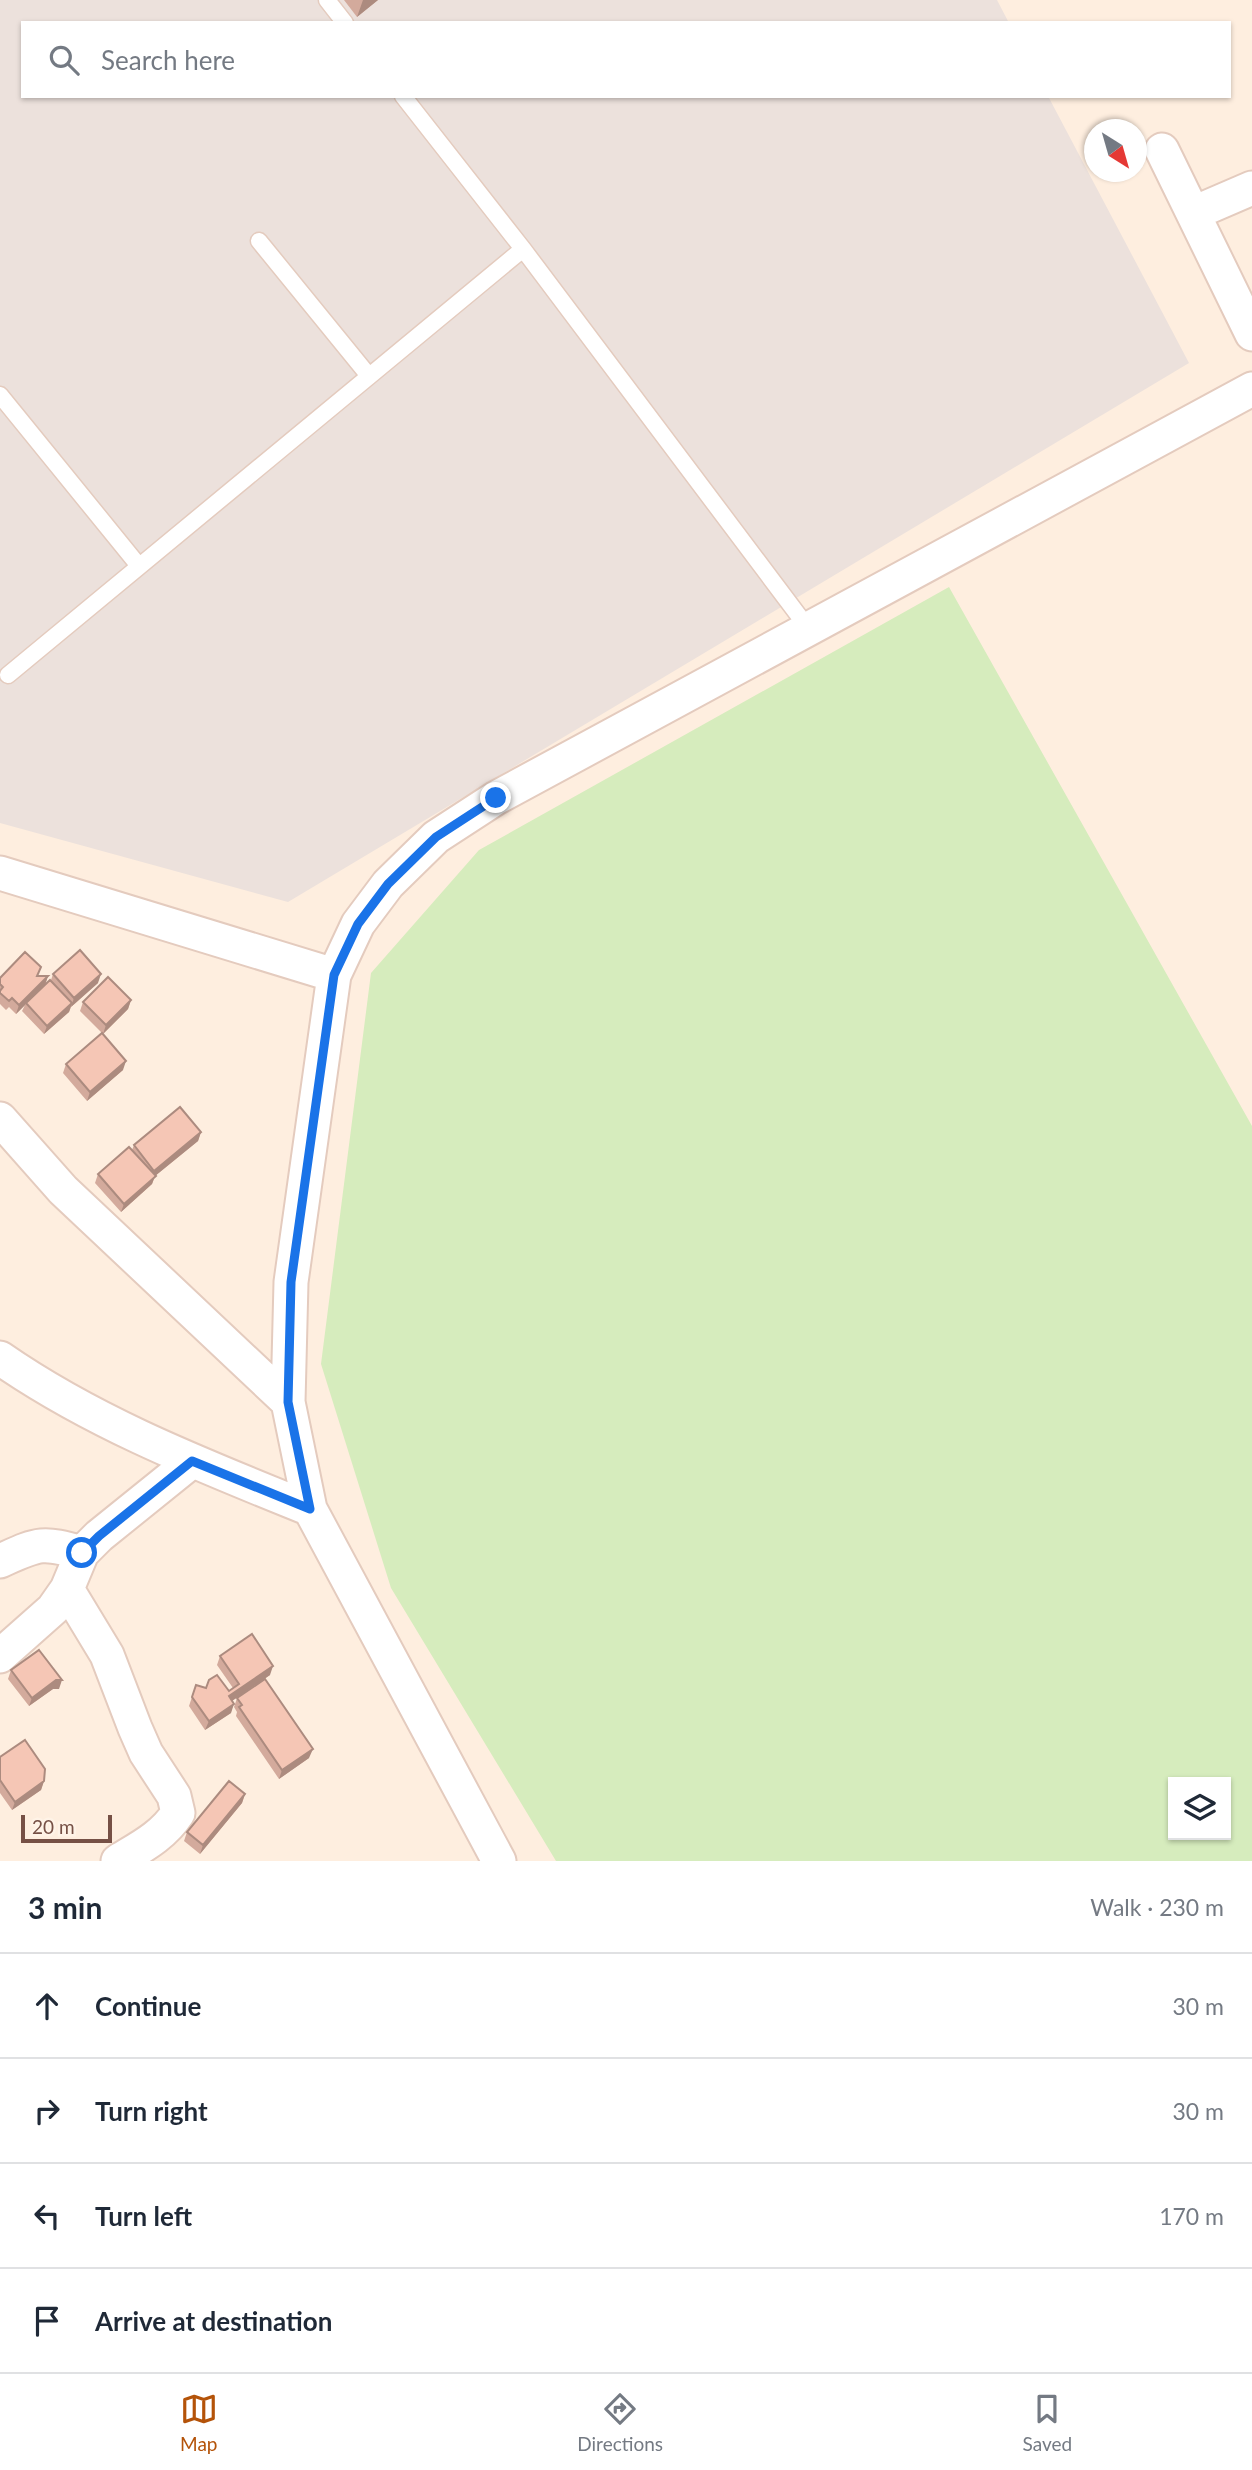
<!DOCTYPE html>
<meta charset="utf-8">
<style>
:root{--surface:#fff;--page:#f2f2f3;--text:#1f2937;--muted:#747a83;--line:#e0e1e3;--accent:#b45309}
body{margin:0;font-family:Lato,sans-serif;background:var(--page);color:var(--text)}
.controls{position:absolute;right:21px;bottom:21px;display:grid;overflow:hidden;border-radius:0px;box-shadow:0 2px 5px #0004}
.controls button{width:63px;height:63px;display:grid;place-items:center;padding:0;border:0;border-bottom:2px solid var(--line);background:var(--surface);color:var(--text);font:35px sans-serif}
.compass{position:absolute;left:1084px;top:119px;width:63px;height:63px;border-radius:50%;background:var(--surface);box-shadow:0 2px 5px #0004;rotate:143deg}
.scale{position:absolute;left:21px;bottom:18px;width:91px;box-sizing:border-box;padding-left:7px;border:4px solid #765045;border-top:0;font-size:19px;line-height:24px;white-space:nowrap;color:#765045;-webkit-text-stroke:5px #fff3e7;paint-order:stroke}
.stop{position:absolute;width:21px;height:21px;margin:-16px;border:5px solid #1a73e8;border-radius:50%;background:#fff}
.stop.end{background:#1a73e8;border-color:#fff;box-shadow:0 2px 7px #0008}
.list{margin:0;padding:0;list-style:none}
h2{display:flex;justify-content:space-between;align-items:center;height:91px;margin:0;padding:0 28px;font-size:30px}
h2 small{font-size:23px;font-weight:400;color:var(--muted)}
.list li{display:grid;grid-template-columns:46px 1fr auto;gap:21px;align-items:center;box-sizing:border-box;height:105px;padding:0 28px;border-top:2px solid var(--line)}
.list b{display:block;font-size:26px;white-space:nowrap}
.list em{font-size:23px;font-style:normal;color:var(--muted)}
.icon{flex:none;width:38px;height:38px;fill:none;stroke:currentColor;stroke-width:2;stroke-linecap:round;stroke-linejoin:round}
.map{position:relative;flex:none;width:1252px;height:1861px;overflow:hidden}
.search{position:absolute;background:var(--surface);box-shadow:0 2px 5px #0004;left:21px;right:21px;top:21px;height:77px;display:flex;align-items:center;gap:18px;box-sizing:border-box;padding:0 24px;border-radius:0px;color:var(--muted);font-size:26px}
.sheet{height:511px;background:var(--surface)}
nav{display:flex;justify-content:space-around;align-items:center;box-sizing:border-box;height:98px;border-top:2px solid var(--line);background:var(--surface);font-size:19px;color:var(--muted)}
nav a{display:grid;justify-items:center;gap:4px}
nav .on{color:var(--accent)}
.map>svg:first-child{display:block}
.industrial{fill:#ece1dc}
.green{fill:#d6ecbd;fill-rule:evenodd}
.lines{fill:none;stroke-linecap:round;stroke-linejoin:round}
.service-casing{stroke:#e4cbbe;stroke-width:19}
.minor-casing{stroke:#e4cbbe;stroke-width:37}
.service{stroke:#fff;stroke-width:16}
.minor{stroke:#fff;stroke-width:33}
.wall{fill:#d3aa9c}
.shaded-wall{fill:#ac8b7f}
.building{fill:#f5c6b5;stroke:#ac8b7f;stroke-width:2}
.route{stroke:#1a73e8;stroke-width:9}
</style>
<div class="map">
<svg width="1252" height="1861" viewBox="0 0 1252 1861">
<rect width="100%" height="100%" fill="#feeedf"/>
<path class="industrial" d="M0,0h997l12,23h-986v73h1025l141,267 -901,539 -288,-79z"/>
<path class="green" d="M949,587l303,539v735h-696l-165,-273 -70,-224 50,-391 108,-123zM1173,1782h53v53h-53z"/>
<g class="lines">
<g class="service-casing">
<path id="service" d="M327,0l18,23
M403,96l120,153 285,379
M259,241l110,135
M0,395l139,171
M8,675l515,-426"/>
</g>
<g class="minor-casing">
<path id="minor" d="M1162,150l90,184
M1194,213l58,-25
M0,873l334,102
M0,1119l63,71 225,212
M0,1358c95,66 204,108 310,151
M0,1561c38,-17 41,-20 82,-8
M67,1589l40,66 28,73 11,25 28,43 4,17c-15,23 -37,34 -60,48
M0,1656l53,-47 14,-20 15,-36 17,-17 93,-75
M499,1861l-189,-352 -22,-107 3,-120 43,-307 24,-51 30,-40 48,-47 60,-39 756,-409"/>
</g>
<use href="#service" class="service"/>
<use href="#minor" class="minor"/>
</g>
<path class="wall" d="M344,0h34l-21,17z
M53,974l45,9 -27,24 -2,5 -25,22 -22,-23 3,-6 -9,9 -7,-7 -3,3 -6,-6v-26l48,-2 -3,9 6,-5z
M131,1000l-3,9 -25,25 -23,-23 3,-9z
M66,1064l57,6 -36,31 -24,-28z
M201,1132l-3,9 -43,35 -3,8 -31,28 -26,-29 3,-9 34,-24 2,-5z
M220,1656l50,19 -38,26 -1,12 -26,17 -16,-24 7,-21 10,3 23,3 4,-3 -16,-23z
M11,1670l48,19h-6l-24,17 -21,-27z
M237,1698l72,60 -30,21 -43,-63 1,-4 -3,-5z
M0,1757l44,24 -3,9 -29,20 -12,-17z
M245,1794l-3,9 -42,51 -16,-13 3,-9z"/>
<path class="shaded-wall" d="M363,0h15l-21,17z
M101,974l-3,9 -27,24 3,-9z
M48,976l-3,9 -19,18 -1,2 -9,9 3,-9z
M131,1000l-3,9 -25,25 3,-9z
M72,1003l-3,9 -25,22 3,-8z
M126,1061l-3,9 -36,31 3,-9z
M201,1132l-3,9 -43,35 -3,8 -31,28 3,-8 27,-24 3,-9z
M273,1666l-3,9 -44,30 3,-9z
M56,1680h6l-3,9h-6l-24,17 3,-8z
M234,1704l-3,9 -26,17 4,-9z
M313,1749l-4,9 -30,21 3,-9z
M44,1781l-3,9 -29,20 3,-8z
M245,1794l-3,9 -42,51 3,-9z"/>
<path class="building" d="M80,950l21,24 -27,24 -21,-24z
M25,952l16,15 -4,9h11l-29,29 -7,-7 -3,3 -9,-8v-2l3,-4 -3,-3v-6z
M108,977l23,23 -25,25 -23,-23z
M50,980l22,23 -25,23 -21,-23z
M102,1033l24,28 -36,31 -24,-28z
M180,1107l21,25 -47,39 -20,-26z
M129,1147l27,29 -32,28 -26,-30z
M252,1634l21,32 -44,30 5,8 -25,17 -17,-24 4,-12 10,3 3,-8 8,-5 12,16 10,-7 -19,-28z
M39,1650l23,30h-6l-24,18 -21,-28z
M265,1679l48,70 -31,21 -43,-63 3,-2 -5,-7z
M25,1740l20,29 -1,12 -29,21 -15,-22v-23z
M229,1781l16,13 -42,51 -16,-13z"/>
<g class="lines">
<path class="route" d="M82,1553l17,-17 93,-75 118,48 -22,-107 3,-120 43,-307 24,-51 30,-40 48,-47 60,-39"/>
</g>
</svg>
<div class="controls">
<button><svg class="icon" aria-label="layers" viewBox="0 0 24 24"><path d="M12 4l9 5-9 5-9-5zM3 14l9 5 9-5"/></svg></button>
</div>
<svg class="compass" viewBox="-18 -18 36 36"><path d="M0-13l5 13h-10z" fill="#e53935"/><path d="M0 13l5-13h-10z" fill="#747a83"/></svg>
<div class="scale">20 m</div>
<div class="stop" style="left:82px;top:1553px"></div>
<div class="stop end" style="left:496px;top:798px"></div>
<div class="search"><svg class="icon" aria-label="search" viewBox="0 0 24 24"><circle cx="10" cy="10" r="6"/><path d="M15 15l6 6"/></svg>Search here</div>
</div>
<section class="sheet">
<h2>3 min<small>Walk · 230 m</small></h2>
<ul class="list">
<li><svg class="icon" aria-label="ahead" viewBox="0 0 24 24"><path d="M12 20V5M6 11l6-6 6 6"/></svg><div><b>Continue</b></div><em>30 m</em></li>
<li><svg class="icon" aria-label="right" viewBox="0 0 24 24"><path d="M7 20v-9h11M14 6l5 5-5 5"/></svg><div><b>Turn right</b></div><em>30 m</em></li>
<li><svg class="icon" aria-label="left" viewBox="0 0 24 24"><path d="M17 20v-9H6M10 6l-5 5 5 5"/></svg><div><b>Turn left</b></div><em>170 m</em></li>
<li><svg class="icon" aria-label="arrive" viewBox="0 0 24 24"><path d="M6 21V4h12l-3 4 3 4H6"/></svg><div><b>Arrive at destination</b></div></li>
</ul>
</section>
<nav>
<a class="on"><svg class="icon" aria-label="map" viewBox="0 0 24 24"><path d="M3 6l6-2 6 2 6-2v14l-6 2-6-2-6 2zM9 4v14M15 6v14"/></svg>Map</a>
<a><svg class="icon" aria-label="directions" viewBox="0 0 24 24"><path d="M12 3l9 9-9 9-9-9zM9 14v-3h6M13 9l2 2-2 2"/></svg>Directions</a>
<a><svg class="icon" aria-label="saved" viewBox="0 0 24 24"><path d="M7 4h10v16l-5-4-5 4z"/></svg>Saved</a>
</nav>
